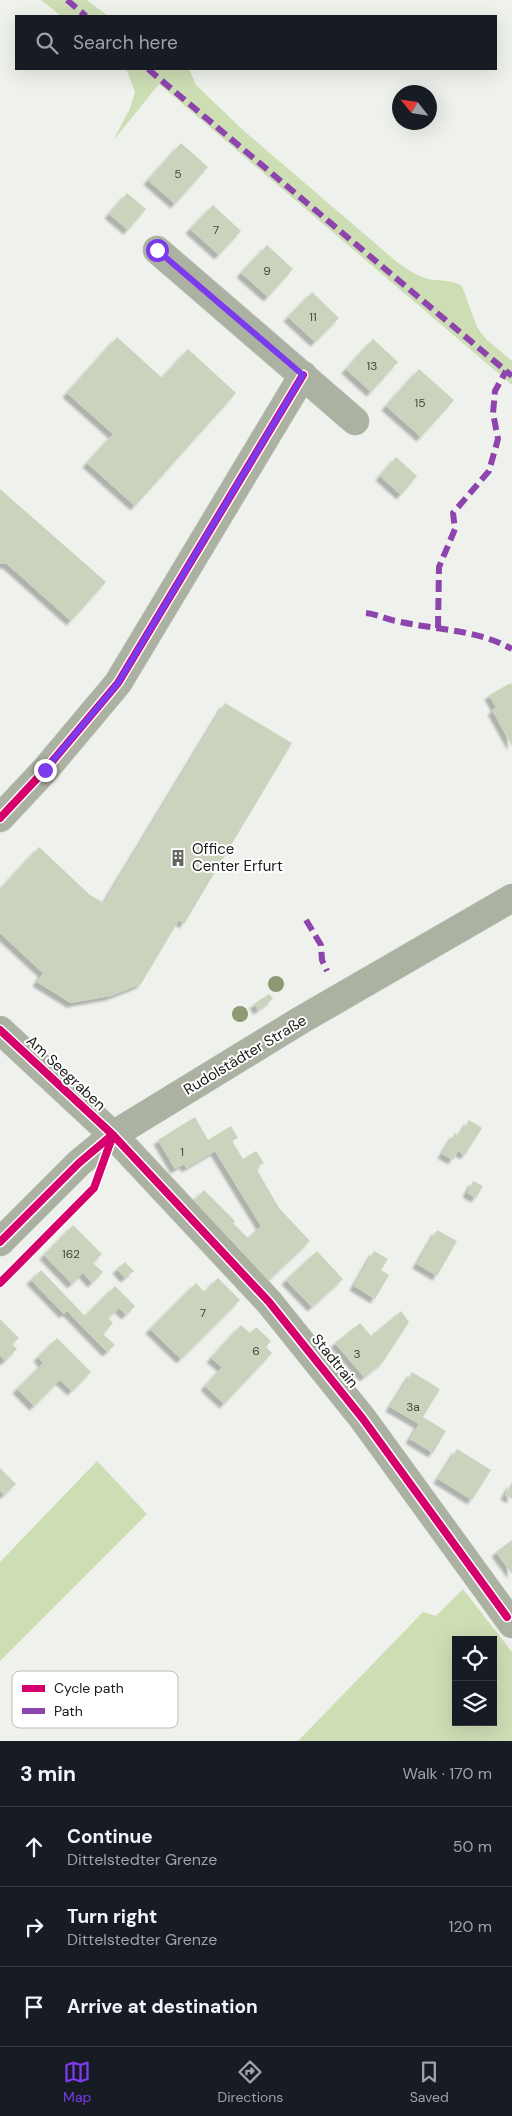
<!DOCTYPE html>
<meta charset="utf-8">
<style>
:root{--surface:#171b24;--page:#20242c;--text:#f1f3f6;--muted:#9ea1a6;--line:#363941;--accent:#7c3aed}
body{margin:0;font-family:"DM Sans",sans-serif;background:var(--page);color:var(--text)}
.controls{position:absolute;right:15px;bottom:15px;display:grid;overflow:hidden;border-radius:0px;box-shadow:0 5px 20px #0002}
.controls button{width:45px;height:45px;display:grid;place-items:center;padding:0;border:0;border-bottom:1px solid var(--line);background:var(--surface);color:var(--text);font:25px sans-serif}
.compass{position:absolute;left:392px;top:85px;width:45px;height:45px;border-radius:50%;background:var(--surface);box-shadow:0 5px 20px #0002;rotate:300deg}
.stop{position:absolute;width:15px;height:15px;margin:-11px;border:4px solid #7c3aed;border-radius:50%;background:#fff}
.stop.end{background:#7c3aed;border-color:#fff;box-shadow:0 1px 5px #0008}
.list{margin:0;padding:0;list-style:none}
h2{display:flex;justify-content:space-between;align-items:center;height:65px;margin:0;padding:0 20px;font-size:21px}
h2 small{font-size:16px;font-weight:400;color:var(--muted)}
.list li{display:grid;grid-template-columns:32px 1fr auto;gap:15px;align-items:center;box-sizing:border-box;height:80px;padding:0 20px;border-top:1px solid var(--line)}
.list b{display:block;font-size:19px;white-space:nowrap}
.list p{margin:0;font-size:16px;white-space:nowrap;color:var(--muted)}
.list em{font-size:16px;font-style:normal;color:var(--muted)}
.icon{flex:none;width:28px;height:28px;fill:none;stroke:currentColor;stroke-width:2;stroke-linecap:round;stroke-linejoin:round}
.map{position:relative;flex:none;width:512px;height:1741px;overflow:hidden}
.search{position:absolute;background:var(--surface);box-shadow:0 5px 20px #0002;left:15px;right:15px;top:15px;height:55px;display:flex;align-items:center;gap:12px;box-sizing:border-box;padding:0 18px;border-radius:0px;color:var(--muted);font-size:19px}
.sheet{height:305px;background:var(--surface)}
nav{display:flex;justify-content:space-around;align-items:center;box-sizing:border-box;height:70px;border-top:1px solid var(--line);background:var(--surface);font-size:14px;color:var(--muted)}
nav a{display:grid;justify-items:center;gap:2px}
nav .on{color:var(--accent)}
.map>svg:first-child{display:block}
.green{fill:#cddeb5;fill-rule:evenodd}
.building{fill:#cbd3bd;filter:url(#shadow)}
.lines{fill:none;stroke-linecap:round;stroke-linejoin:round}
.minor-casing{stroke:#cdcfcb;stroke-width:29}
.minor{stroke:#acb2a1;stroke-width:28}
.quiet{stroke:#8e44ad;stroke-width:6;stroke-dasharray:12 6;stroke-linecap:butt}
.cycleway-casing{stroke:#fff;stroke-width:11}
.cycleway{stroke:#d6006c;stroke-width:8}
.tree{fill:#8d9970}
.route{stroke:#7c3aed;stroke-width:6}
.labels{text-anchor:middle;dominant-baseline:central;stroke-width:4;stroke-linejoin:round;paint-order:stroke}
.number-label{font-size:12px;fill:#464941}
.poi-label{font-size:15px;fill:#1a1b18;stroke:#fff;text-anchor:start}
.street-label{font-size:15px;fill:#1a1b18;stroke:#fff}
.key{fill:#fff;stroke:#babbba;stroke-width:1}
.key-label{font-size:14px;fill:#1a1b18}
</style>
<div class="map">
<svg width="512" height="1741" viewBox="0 0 512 1741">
<defs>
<filter id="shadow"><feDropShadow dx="-4.5" dy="4.5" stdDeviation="1" flood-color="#0004"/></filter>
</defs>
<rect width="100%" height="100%" fill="#eff2ec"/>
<path class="green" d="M41,0h46l21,16h-47z
M125,69h64l7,16 47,45 154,132c11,8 23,16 37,18 12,1 17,0 28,6l15,41 9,12 26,22v24l-353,-301 -46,57 17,-33 5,-16 -8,-21z
M97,1461l50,53 -147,147v-99z
M463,1589l49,63v89h-214l125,-129 13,4zM456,1640h37v82h-37z"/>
<path class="building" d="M181,143l27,24 -33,37 -27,-24z
M127,193l19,16 -18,21 -19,-16z
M213,205l28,26 -22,24 -29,-26z
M267,245l26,24 -25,28 -27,-24z
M312,292l27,26 -24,24 -27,-25z
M117,337l45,41 26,-29 48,44 -101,113 -48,-43 26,-29 -46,-41z
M373,339l25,23 -27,30 -25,-23z
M419,369l35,31 -33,37 -35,-31z
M396,457l21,19 -16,19 -21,-19z
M0,489l106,93 -35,39 -64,-57h-7z
M511,683l1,2v61l-20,-36 4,-2 -7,-13z
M225,703l67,40 -108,181 -5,-4 -38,64 -31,12 -39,7 -34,-21 6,-9 -43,-40v-44l39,-42 51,48 14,8z
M269,994l4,5 -15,11 -4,-6z
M195,1117l13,23 23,-14 7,12 -6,3 11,18 13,-8 8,12 -8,5 23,40 31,33 -42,40 -76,-79 12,-12 31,31 -2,2 15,15 13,-12 -46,-75 -29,17 -2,-4 -9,5 -17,-29z
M469,1120l13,8 -17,27 -7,-4 -5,9 -11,-6 13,-21 4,3z
M473,1181l10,5 -7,12 -9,-5z
M73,1225l29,29 -9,9 10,9 -11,11 -9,-10 -11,11 -28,-29z
M437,1230l20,11 -20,35 -20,-12z
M317,1251l26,28 -31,28 -26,-27z
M374,1251l14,8 -7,11 8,5 -14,24 -21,-13z
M125,1262l9,9 -9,7 -8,-9z
M41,1270l44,46 30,-30 20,20 -9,9 -7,-7 -11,10 5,5 -10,11 12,11 -8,7 -40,-41 -3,3 -33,-34z
M218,1278l22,22 -59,59 -31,-30 46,-46 8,9z
M401,1311l8,11 -26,40 -19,15 -29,-34 25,-20 11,13z
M0,1319l19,19 -7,6 5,5 -12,12 -5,-6z
M241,1325l9,8 6,-6 15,14 -5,6 6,6 -48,51 -19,-18 17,-19 -11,-9z
M57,1338l34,34 -19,19 -12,-11 -26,26 -17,-17 26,-26 -5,-6z
M412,1372l28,17 -17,28 23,14 -13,22 -23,-14 9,-15 -29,-17z
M457,1449l34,21 -19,30 -34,-21z
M0,1468l16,16 -12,11 -4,-4z
M512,1482v17l-7,-4z
M512,1540v34l-16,-22z"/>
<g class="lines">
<g class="minor-casing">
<path id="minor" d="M157,250l198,171
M0,818l45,-48 73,-87 185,-308
M0,1030l113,105 156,167 94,117 149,205
M0,1242l79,-79 34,-28 188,-115 211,-122"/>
</g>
<use href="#minor" class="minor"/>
<path class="quiet" d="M67,0l19,16
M148,69l364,307
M366,613c11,1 19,6 30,8 39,9 80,8 116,28
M438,628l1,-61 16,-38 -2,-16 36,-42 9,-32 -5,-26 2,-22 11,-20
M306,920l15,25 1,15 5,11"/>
<g class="cycleway-casing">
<path id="cycleway" d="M0,818l45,-48 73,-87 185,-308
M0,1030l113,105 156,167 94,117 144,198
M0,1242l79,-79 33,-28
M0,1283l94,-95 19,-53"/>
</g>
<use href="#cycleway" class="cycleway"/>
</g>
<g class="tree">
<circle cx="276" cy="984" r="8"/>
<circle cx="240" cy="1014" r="8"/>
</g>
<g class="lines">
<path class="route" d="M45,770l73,-87 185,-308 -146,-125"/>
</g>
<defs>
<g id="building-bare" transform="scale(1.35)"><path d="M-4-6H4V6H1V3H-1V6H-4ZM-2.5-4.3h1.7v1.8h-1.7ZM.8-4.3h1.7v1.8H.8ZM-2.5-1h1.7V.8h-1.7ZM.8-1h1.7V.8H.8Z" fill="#656662" stroke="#fff" stroke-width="2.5" paint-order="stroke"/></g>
</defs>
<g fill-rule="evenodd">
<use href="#building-bare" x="178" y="858"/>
</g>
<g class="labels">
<g class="number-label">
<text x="178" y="174">5</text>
<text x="216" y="230">7</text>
<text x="267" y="271">9</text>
<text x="313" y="317">11</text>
<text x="372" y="366">13</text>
<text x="420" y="403">15</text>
<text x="182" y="1152">1</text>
<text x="71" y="1254">162</text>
<text x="203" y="1313">7</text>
<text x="256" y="1351">6</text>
<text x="357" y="1354">3</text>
<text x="413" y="1407">3a</text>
</g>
<g class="poi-label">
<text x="192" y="849">Office<tspan x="192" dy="17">Center Erfurt</tspan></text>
</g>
<g class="street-label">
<text transform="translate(245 1055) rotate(-31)">Rudolstädter Straße</text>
<text transform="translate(66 1073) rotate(43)">Am Seegraben</text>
<text transform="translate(335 1361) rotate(51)">Stadtrain</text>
</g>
</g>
<rect x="12" y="1671" width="166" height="57" rx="8" class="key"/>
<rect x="22" y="1685" width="23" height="7" fill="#d6006c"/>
<rect x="22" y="1708" width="23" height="6" fill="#8e44ad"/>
<g class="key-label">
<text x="54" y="1693">Cycle path</text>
<text x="54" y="1716">Path</text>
</g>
</svg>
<div class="controls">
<button><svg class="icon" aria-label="locate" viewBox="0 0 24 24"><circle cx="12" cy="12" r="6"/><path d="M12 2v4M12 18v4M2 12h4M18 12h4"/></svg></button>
<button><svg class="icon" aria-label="layers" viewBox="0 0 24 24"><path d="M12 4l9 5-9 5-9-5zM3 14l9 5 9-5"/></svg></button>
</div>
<svg class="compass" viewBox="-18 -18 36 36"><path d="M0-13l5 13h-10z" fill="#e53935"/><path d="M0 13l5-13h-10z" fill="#9ea1a6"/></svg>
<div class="stop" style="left:157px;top:250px"></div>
<div class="stop end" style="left:45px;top:770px"></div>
<div class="search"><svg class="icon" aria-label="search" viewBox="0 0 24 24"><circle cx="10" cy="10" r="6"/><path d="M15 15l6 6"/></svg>Search here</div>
</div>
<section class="sheet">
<h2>3 min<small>Walk · 170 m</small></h2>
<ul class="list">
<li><svg class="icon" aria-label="ahead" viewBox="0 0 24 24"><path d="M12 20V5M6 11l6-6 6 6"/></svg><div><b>Continue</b><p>Dittelstedter Grenze</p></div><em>50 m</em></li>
<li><svg class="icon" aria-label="right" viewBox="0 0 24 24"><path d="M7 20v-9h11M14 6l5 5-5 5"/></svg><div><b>Turn right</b><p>Dittelstedter Grenze</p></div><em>120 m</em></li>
<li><svg class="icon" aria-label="arrive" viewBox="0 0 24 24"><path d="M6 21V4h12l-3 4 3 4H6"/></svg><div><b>Arrive at destination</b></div></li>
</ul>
</section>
<nav>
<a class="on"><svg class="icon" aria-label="map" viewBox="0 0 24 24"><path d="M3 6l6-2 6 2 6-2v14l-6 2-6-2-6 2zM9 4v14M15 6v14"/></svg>Map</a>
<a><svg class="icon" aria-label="directions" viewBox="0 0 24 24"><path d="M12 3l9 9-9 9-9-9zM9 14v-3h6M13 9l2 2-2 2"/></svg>Directions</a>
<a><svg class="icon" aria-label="saved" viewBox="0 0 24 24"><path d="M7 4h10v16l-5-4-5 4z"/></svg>Saved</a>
</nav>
